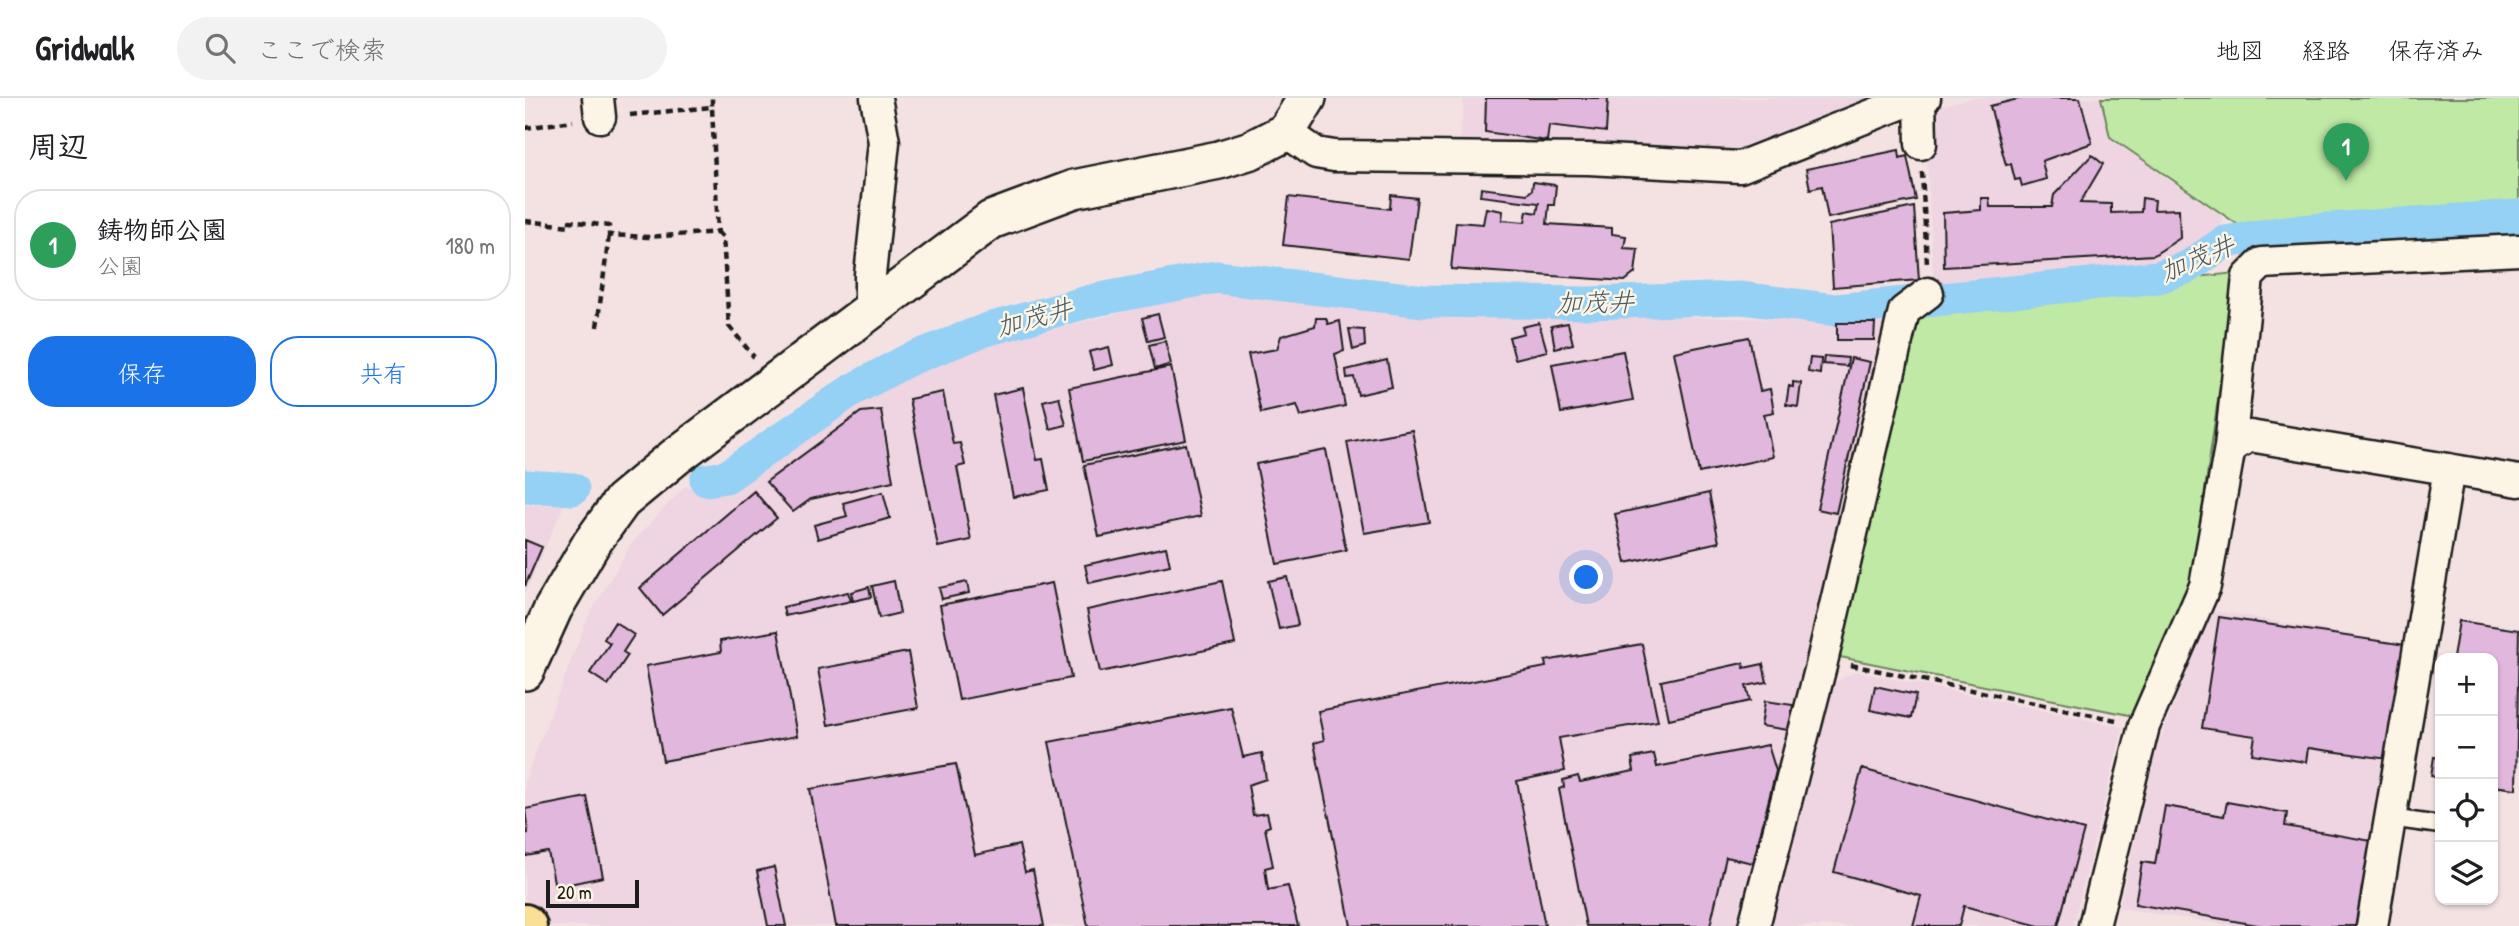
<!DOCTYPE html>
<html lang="ja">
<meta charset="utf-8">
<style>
:root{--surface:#fff;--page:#f2f2f2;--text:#202124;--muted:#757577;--line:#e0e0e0;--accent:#1a73e8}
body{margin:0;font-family:"Patrick Hand","Klee One",sans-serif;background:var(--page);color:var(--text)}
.controls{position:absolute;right:21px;bottom:21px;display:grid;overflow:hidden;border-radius:14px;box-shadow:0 2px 5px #0004}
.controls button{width:63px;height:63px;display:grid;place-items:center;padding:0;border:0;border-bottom:2px solid var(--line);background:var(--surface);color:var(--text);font:35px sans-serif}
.scale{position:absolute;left:21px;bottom:18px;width:93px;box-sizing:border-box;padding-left:7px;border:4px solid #1c1c1c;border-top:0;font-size:19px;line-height:24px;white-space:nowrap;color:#1c1c1c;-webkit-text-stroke:5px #fcf5e5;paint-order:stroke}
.you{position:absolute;left:1062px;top:480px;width:24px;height:24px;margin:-18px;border:5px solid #fff;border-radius:50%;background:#1a73e8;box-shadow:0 0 0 10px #1a73e833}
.badge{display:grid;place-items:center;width:46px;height:46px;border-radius:50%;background:var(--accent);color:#fff;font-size:23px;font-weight:700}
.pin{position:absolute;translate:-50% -58px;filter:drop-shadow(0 2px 4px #0008)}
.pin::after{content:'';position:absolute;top:37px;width:24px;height:21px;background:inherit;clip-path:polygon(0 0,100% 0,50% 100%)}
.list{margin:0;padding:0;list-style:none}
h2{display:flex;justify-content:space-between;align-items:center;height:91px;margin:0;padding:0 28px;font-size:30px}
h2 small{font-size:23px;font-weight:400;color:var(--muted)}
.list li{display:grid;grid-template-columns:46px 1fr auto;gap:21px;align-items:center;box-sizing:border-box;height:112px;margin:0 14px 14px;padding:0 14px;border:2px solid var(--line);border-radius:28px}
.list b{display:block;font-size:26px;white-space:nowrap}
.list p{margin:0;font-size:23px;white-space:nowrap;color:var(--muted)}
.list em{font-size:23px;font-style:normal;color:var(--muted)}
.actions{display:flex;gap:14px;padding:21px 28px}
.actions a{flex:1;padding:16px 0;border:2px solid var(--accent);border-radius:28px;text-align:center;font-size:24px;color:var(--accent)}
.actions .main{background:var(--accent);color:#fff}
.icon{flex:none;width:38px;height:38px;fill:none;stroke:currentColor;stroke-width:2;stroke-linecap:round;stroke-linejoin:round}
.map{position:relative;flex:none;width:1994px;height:828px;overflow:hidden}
header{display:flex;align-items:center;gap:42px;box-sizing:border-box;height:98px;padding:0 35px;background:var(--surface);border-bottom:2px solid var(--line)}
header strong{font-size:33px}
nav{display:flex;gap:38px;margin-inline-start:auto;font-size:24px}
.search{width:490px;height:63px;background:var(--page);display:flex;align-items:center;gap:18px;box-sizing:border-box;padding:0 24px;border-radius:38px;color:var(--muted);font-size:26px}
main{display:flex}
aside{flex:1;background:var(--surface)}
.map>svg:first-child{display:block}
.built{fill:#eed5e1}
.green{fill:#bfe9a5;stroke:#6e8260;stroke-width:2}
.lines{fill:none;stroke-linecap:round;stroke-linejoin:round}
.canal{stroke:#95d0f5;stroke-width:33}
.building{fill:#e1b7dd;stroke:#1c1c1c;stroke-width:2}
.service-casing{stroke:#1c1c1c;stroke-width:21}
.minor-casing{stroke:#1c1c1c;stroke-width:35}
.tertiary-casing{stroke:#1c1c1c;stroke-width:42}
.trunk-casing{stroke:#1c1c1c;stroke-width:44}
.path{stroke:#1c1c1c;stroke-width:4.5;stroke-dasharray:7 5;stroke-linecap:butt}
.service{stroke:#fcf5e5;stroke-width:16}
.minor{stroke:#fcf5e5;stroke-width:30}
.tertiary{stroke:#fcf5e5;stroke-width:37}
.trunk{stroke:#f9e096;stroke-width:38}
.labels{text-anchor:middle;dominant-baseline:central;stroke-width:5;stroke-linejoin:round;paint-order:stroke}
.water-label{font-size:26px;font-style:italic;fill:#465b68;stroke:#fcf5e5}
</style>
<header>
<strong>Gridwalk</strong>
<div class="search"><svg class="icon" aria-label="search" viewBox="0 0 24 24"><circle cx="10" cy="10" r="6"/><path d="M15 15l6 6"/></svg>ここで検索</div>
<nav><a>地図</a><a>経路</a><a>保存済み</a></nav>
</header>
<main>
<aside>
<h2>周辺<small></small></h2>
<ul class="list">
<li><span class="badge" style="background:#2e9e5b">1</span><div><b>鋳物師公園</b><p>公園</p></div><em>180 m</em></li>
</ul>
<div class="actions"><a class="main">保存</a><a>共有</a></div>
</aside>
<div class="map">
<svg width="1994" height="828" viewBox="0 0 1994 828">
<rect width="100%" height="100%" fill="#f4e2e3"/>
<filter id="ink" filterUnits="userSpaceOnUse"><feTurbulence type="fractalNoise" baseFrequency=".0143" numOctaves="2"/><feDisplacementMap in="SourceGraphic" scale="14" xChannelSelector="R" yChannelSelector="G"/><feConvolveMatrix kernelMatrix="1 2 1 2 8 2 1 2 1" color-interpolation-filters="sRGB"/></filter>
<g filter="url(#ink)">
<path class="built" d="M939,0h424l-151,59 -277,-17z
M1447,0h128l9,40 113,78 -2,23 -38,23 -28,8 -216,17 -5,-12 -8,-156 3,-10z
M688,193l185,20 425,9 74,-12 -152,618h-1195l-25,-27v-119l62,-161 44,-75 53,-57h47l156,-102 86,-37z
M0,407h39l-39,88z
M1687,512l196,35 -48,281h-127l-114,-18 37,-158z
M1330,573l268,56 -50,199h-312l60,-236z"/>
<path class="green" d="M1576,0h418v126l-260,15 -149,-102z
M1711,175l-43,301 -59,142 -304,-61 88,-350z"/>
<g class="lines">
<path class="canal" d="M181,382l20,-3 126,-87 56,-30 77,-30 110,-30 121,-23 208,24 164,2 153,-5 95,12 322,-33 30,-10 37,-25 60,-10 234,-16
M0,388l48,3"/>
</g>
<path class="building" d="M961,0h122l-2,34 -57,-7 -2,16 -62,-9z
M1497,0h58l12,45 -50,18 4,18 -24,7 -2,-7 -5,1 -4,-16 -5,1 -16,-59z
M1374,52l1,8 7,-2 9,44 -88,18 -6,-32 -12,3 -4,-20z
M1567,57l11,9 -23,39 31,1v9l30,-1 1,-14 13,2 -1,10 25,-1 1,29 -26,17 -210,12 -1,-54 38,-3v-12h8l1,9h62l2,-12z
M1008,84l23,3 -2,20h-5l-2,19 65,4v6l14,2 -2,12 14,1 -3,24 -10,8 -174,-12 5,-47 27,2 3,-16 17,3 -1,9 23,2 2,-11 10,2 2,-10 -59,-7 1,-8 46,6 5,-4z
M866,97l26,3 -8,61 -126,-14 6,-48 101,12z
M1389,109l5,73 -86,7 -4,-62z
M633,216l6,23 -16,4 -6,-23z
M791,220h10l2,6 12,-3 4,30 -9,3 10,52 -44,10 -4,-11 -36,8 -13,-59 29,-5 4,-13 34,-10z
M1014,225l8,28 -32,8 -6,-22 15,-4 -2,-6z
M1043,225l5,21 -18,4 -4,-22z
M1312,225h38l-1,17h-37z
M824,231l15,1 1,16 -12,4z
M1224,239l11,54 10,-2 4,23 -10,2 9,43 -74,16 -25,-121z
M640,243l6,23 -16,5 -6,-24z
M584,249l4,18 -19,5 -5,-18z
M1098,253l10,49 -72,13 -9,-49z
M1299,258l24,2 -1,8 -24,-2z
M1285,260l11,1 -1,15 -12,-2z
M1326,260l19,4 -34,151 -19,-4z
M862,262l5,27 -34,8 -4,-18 -7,1 -1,-8z
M646,269l15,73 -103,21 -14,-73z
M1268,284l8,1 -3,24 -12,-2 3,-19 4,1z
M498,290l14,72 6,-1 6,31 -36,7 -20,-102z
M418,294l10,52 7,-1 5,22 -8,2 14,73 -33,7 -29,-148z
M534,299l7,28 -16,4 -7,-28z
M356,312l12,71 -82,18 -18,13 -27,-30 95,-70z
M887,332l17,92 -65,11 -17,-91z
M661,346l15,72 -102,21 -15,-72z
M801,352l20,100 -69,14 -21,-100z
M229,393l23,27 -115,97 -22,-27z
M358,394l7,26 -72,21 -4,-14 33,-9 -4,-13z
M1184,395l10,49 -93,21 -11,-49z
M0,442l17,7 -17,39z
M641,449l4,18 -81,18 -4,-18z
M762,479l11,48 -19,4 -11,-48z
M369,483l6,32 -21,5 -7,-32z
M697,483l13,63 -135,28 -13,-62z
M442,484l2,11 -27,6 -3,-11z
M527,485l19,95 -112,22 -19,-95z
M344,489l2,10 -18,4 -2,-9z
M323,494l3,9 -66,15 -2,-9z
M1694,519l187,28 -18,114 -80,-11 -2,14 -54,-8 3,-18 -53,-8z
M1934,523l60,9 -3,159 -23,-3v-128h-40z
M90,524l19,13 -11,17 5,3 -20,30 -18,-12 20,-30 -6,-4z
M253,533l19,105 -134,25 -17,-95 75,-14 -1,-11z
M1117,546l16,77 -99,17 6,33 -48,10 28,145h-194l-37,-183 10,-3 -6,-29 228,-44 -1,-6z
M383,554l10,56 -90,17 -10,-56z
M1218,565l1,5 19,-4 4,18 -21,4 4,15 -81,18 -8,-38z
M1350,588l41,9 -5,23 -41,-8z
M1240,603l28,4 -4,25 -28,-4z
M706,609l12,50 19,-4 4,26 -18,6 5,30 14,-2 3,13 -5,2 8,38 -8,2 3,22 20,-4 10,40h-210l-39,-184z
M1243,647l8,26 -23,92 -27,-6 -16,69h-124l-27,-137 5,-2 -1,-7 15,-4 2,6 54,-11 -2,-13 22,-4 3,13z
M1909,659l6,1v20l-9,-2z
M431,666l19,91 44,-10 6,27 8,-2 11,56h-208l-26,-137z
M1337,671l222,61 -26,96h-19l-75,-20 -5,20h-46l8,-30 -87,-24z
M62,699l16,80 -48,10 -7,-35 -22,4 -1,-22 3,-1 -3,-24z
M1702,704l60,11 -2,13 87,15 -15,85h-94l-128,-22 7,-42 13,2 10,-58 59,10z
M249,769l12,59h-18l-11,-55z"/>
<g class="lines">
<g class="service-casing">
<path id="service" d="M1865,720l50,7"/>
</g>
<g class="minor-casing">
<path id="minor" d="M73,0l2,19
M1395,0l1,46
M761,34l30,21 18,3 254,3 152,8 160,-63 25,-6
M345,212v-35l14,-133 -8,-44
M1705,349l18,-170 14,-14 257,-13
M1229,828l67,-260 83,-355 24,-18
M1569,828l50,-200 61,-140 25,-139 20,-11 269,45
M1847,828l77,-457"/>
</g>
<g class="tertiary-casing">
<path id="tertiary" d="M0,573l28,-62 38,-65 31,-43 53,-44 316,-237 83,-31 145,-29 32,-10 35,-18 21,-34"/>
</g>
<g class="trunk-casing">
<path id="trunk" d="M0,826l2,2"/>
</g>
<path class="path" d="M105,17l82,-8v-9
M0,30l48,-7
M1397,74l5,92
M0,123l45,5v-5l39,5v9l40,2 69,-5 -6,-125
M193,134l5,5 6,89 25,31
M72,229l12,-92
M1326,567l265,55"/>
<use href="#service" class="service"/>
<use href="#minor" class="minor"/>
<use href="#tertiary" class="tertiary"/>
<use href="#trunk" class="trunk"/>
</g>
</g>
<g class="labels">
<g class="water-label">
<text transform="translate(1672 160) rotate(-23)">加茂井</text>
<text transform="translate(1070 204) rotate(-1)">加茂井</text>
<text transform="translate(509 219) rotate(-15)">加茂井</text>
</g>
</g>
</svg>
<div class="controls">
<button>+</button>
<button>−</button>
<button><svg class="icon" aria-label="locate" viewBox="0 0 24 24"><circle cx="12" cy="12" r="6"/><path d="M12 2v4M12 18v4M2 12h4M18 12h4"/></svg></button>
<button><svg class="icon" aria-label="layers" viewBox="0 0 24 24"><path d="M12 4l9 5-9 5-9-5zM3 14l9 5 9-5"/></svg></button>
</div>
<div class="scale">20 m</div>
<div class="you"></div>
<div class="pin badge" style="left:1821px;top:83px;background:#2e9e5b">1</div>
</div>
</main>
